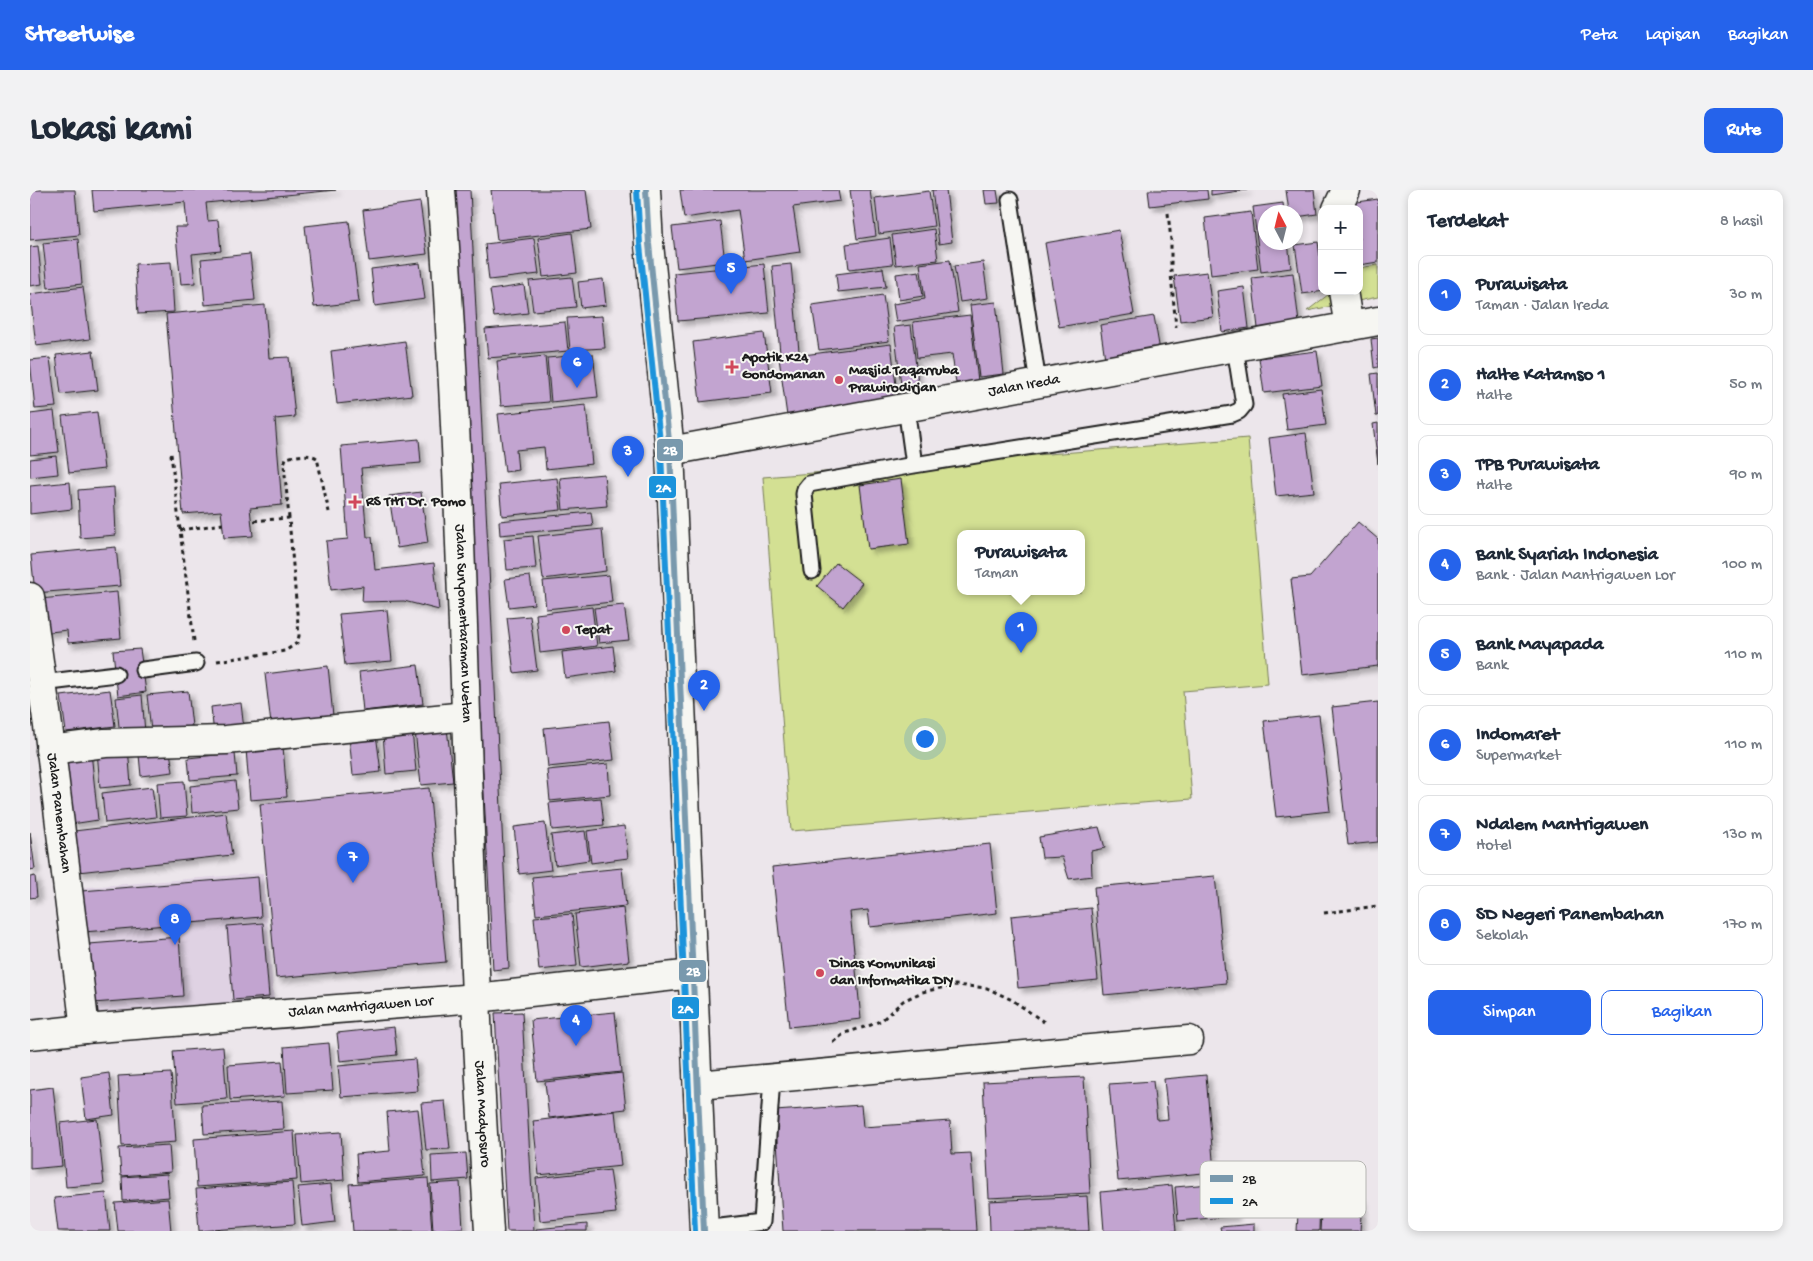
<!DOCTYPE html>
<html lang="id">
<meta charset="utf-8">
<style>
:root{--surface:#fff;--page:#f2f2f3;--text:#1f2937;--muted:#747a83;--line:#e0e1e3;--accent:#2563eb}
body{margin:0;font-family:"Gochi Hand",sans-serif;background:var(--page);color:var(--text)}
.controls{position:absolute;right:15px;top:15px;display:grid;overflow:hidden;border-radius:10px;box-shadow:0 2px 8px #0003}
.controls button{width:45px;height:45px;display:grid;place-items:center;padding:0;border:0;border-bottom:1px solid var(--line);background:var(--surface);color:var(--text);font:25px sans-serif}
.compass{position:absolute;left:1228px;top:15px;width:45px;height:45px;border-radius:50%;background:var(--surface);box-shadow:0 2px 8px #0003;rotate:353deg}
.you{position:absolute;left:894px;top:548px;width:18px;height:18px;margin:-12px;border:4px solid #fff;border-radius:50%;background:#1a73e8;box-shadow:0 0 0 8px #1a73e833}
.badge{display:grid;place-items:center;width:32px;height:32px;border-radius:50%;background:var(--accent);color:#fff;font-size:16px;font-weight:700}
.pin{position:absolute;translate:-50% -41px;filter:drop-shadow(0 1px 2px #0008)}
.pin::after{content:'';position:absolute;top:26px;width:18px;height:15px;background:inherit;clip-path:polygon(0 0,100% 0,50% 100%)}
.popup{position:absolute;left:927px;top:340px;width:128px;height:65px;box-sizing:border-box;display:grid;place-content:center;border-radius:10px;background:var(--surface);filter:drop-shadow(0 1px 4px #0005);font-size:16px;white-space:nowrap;color:var(--muted)}
.popup b{font-size:19px;color:var(--text)}
.popup::after{content:'';position:absolute;left:50%;top:100%;margin-left:-10px;border:10px solid transparent;border-top-color:var(--surface)}
.list{margin:0;padding:0;list-style:none}
h2{display:flex;justify-content:space-between;align-items:center;height:65px;margin:0;padding:0 20px;font-size:21px}
h2 small{font-size:16px;font-weight:400;color:var(--muted)}
.list li{display:grid;grid-template-columns:32px 1fr auto;gap:15px;align-items:center;box-sizing:border-box;height:80px;margin:0 10px 10px;padding:0 10px;border:1px solid var(--line);border-radius:10px}
.list b{display:block;font-size:19px;white-space:nowrap}
.list p{margin:0;font-size:16px;white-space:nowrap;color:var(--muted)}
.list em{font-size:16px;font-style:normal;color:var(--muted)}
.actions{display:flex;gap:10px;padding:15px 20px}
.actions a{flex:1;padding:11px 0;border:1px solid var(--accent);border-radius:10px;text-align:center;font-size:18px;color:var(--accent)}
.actions .main{background:var(--accent);color:#fff}
.map{position:relative;flex:none;width:1348px;height:1041px;overflow:hidden;border-radius:10px}
header{display:flex;align-items:center;gap:30px;box-sizing:border-box;height:70px;padding:0 25px;background:var(--accent);color:#fff}
header strong{font-size:24px}
nav{display:flex;gap:28px;margin-inline-start:auto;font-size:18px}
.intro{display:flex;align-items:center;justify-content:space-between;box-sizing:border-box;height:120px;padding:0 30px}
h1{margin:0;font-size:35px}
.button{padding:12px 22px;border-radius:10px;background:var(--accent);color:#fff;font-size:18px;font-weight:700}
main{display:flex;gap:30px;padding:0 30px}
aside{flex:1;background:var(--surface);border-radius:10px;box-shadow:0 2px 8px #0003}
.map>svg:first-child{display:block}
.built{fill:#dfd2e3}
.green{fill:#d3e093;stroke:#787e58;fill-rule:evenodd}
.building{fill:#c2a4d0;stroke:#1c1c1c;filter:url(#shadow)}
.lines{fill:none;stroke-linecap:round;stroke-linejoin:round}
.service-casing{stroke:#1c1c1c;stroke-width:19}
.minor-casing{stroke:#1c1c1c;stroke-width:31}
.tertiary-casing{stroke:#1c1c1c;stroke-width:31}
.primary-casing{stroke:#1c1c1c;stroke-width:31}
.path{stroke:#1c1c1c;stroke-width:3;stroke-dasharray:4 4;stroke-linecap:butt}
.service{stroke:#f6f6f2;stroke-width:15}
.minor{stroke:#f6f6f2;stroke-width:28}
.tertiary{stroke:#f6f6f2;stroke-width:28}
.primary{stroke:#f6f6f2;stroke-width:28}
.bus-1-casing{stroke:#f6f6f2;stroke-width:10}
.bus-2-casing{stroke:#f6f6f2;stroke-width:10}
.bus-1{stroke:#7999ad;stroke-width:6}
.bus-2{stroke:#1a93db;stroke-width:6}
.poi-dot{fill:#d1495b;stroke:#f6f6f2;stroke-width:2}
.labels{text-anchor:middle;dominant-baseline:central;stroke-width:4;stroke-linejoin:round;paint-order:stroke}
.poi-label{font-size:15px;font-weight:bold;fill:#1c1c1c;stroke:#f6f6f2;text-anchor:start}
.street-label{font-size:15px;fill:#1c1c1c;stroke:#f6f6f2}
.key{fill:#f6f6f2;stroke:#b5b5b2;stroke-width:1}
.key-label{font-size:14px;fill:#1c1c1c}
.line-badge{stroke:#f6f6f2;stroke-width:2}
.badge-label{font-size:14px;text-anchor:middle;font-weight:bold;fill:#fff}
</style>
<header>
<strong>Streetwise</strong>
<nav><a>Peta</a><a>Lapisan</a><a>Bagikan</a></nav>
</header>
<div class="intro"><h1>Lokasi kami</h1><a class="button">Rute</a></div>
<main>
<div class="map">
<svg width="1348" height="1041" viewBox="0 0 1348 1041">
<defs>
<filter id="shadow"><feDropShadow dx="4.5" dy="4.5" stdDeviation="2.5" flood-color="#0004"/></filter>
</defs>
<rect width="100%" height="100%" fill="#ece6eb"/>
<filter id="ink" filterUnits="userSpaceOnUse"><feTurbulence type="fractalNoise" baseFrequency=".02" numOctaves="2"/><feDisplacementMap in="SourceGraphic" scale="10" xChannelSelector="R" yChannelSelector="G"/><feConvolveMatrix kernelMatrix="1 2 1 2 8 2 1 2 1" color-interpolation-filters="sRGB"/></filter>
<g filter="url(#ink)">
<path class="built" d="M233,683l11,130 -187,15 -10,-130z"/>
<path class="green" d="M1348,75v32l-71,14 26,-20h26v-20l5,-4z
M1218,248l20,246 -85,7 9,108 -401,32 -28,-354zM931,344h120v58h-120z"/>
<path class="building" d="M0,0h45l4,45 -49,5z
M62,0h244l-130,13 2,18 10,-1 3,31 -29,3 3,29 -14,1 -6,-57h12l-2,-25 -91,9z
M423,0h17l39,778 -16,2z
M461,0h95l5,39 -94,11z
M650,0h158l2,11 -47,6 7,45 -55,8 -7,-50 -54,8z
M820,0h20l6,46 -19,3z
M902,0h14l6,52 -13,2z
M954,0h13l2,13 -13,1z
M1118,0h59l1,9 -58,7z
M1181,0h36l-36,5z
M1256,0h28l3,24 -21,3v-5h-7z
M899,1l5,35 -55,8 -4,-36z
M1348,9v63l-19,3v-56h-14l-1,-5z
M390,12l7,52 -58,7 -6,-51z
M1253,13l1,9h-18v30h22l3,26 -30,4 -8,-65z
M1221,22l7,57 -47,6 -6,-57z
M319,31l10,81 -45,5 -9,-81z
M690,31l5,41 -48,6 -5,-41z
M904,39l4,31 -42,5 -4,-30z
M1089,40l15,84 -75,13 -14,-84z
M542,43l5,40 -34,4 -5,-39z
M504,48l5,36 -50,6 -4,-36z
M860,48l3,26 -44,5 -3,-25z
M48,49l4,45 -34,4 -5,-45z
M1288,52l4,29v20h3l-23,3 -7,-49z
M8,56l4,38 -12,2v-39z
M220,64l5,46 -50,5 -4,-46z
M920,70l8,52 -62,10 -3,-18 32,-5 -5,-35z
M141,72l3,50 -36,2 -3,-50z
M953,72l5,36 -28,4 -6,-36z
M390,73l5,36 -50,7 -4,-37z
M734,74l5,49 -91,8 -4,-48z
M761,74l8,87 -19,2 -8,-87z
M853,78l3,19 -48,5 -2,-18z
M889,81l4,25 -24,4 -3,-26z
M1177,82l6,45 -33,4 -6,-45z
M1263,83l6,50 -41,5 -6,-50z
M542,87l4,30 -43,4 -4,-30z
M573,89l3,26 -25,3 -3,-26z
M494,95l4,28 -34,4 -4,-27z
M53,97l7,52 -54,7 -6,-52z
M1214,97l5,41 -27,4 -5,-41z
M853,105l6,46 -70,9 -7,-45z
M966,112l8,72 -25,3 -9,-72z
M235,115l4,53 20,-1 6,60 -20,2 7,86 -32,3 3,28 -29,2 -3,-27 -38,3 -17,-200z
M940,125l8,66 -22,2 -4,-29 -35,4 -4,-36z
M572,126l3,32 -35,2 -3,-32z
M1124,126l6,35 -55,8 -5,-34z
M535,132l3,29 -80,7 -3,-29z
M881,135l8,66 -17,2 -8,-66z
M734,143l8,60 -72,9 -7,-60z
M1348,148v29l-4,1 -3,-29z
M375,151l7,54 -75,9 -6,-53z
M861,154l7,58 -111,14 -8,-58z
M63,161l5,39 -37,4 -5,-39z
M1287,161l5,35 -58,7 -5,-35z
M563,164l5,43 -47,5 -4,-44z
M515,166l4,46 -48,4 -4,-45z
M20,168l6,49 -21,2 -5,-49z
M1348,183v43h-2l-5,-42z
M1291,199l5,36 -39,5 -5,-36z
M556,215l6,59 -46,5 -2,-22 -28,3 2,20 -13,2 -7,-58z
M24,221l5,41 -29,3v-41z
M67,222l7,57 -35,4 -7,-57z
M1348,233v41l-5,-40z
M1276,243l8,59 -38,4 -7,-58z
M389,249l2,24 -60,5 6,69h5l3,33 59,-7 5,47 -35,-9 -42,1 1,-16 -32,4 -5,-49 22,-2 -7,-93z
M26,266l2,18 -28,3v-18z
M574,284l3,32 -44,4 -3,-32z
M527,288l4,32 -59,6 -3,-32z
M871,289l8,65 -41,5 -8,-64z
M40,292l2,27 -42,5v-28z
M84,297l2,48 -36,3 -2,-48z
M391,302l7,51 -31,5 -8,-52z
M561,322l2,14 -93,9 -1,-14z
M1328,332l20,17v127l-76,9 -11,-96 19,-2z
M572,339l4,42 -63,8 -5,-43z
M503,346l3,32 -29,2 -3,-31z
M86,357l4,39 -85,7 -4,-38z
M806,373l26,20 -19,24 -26,-21z
M579,385l3,27 -66,7 -3,-28z
M500,386l4,28 -25,3 -4,-28z
M87,402l4,46 -53,5 -1,-13 -25,3 -3,-34z
M594,415l5,35 -30,3 -5,-35z
M562,417l5,39 -57,7 -4,-39z
M357,420l5,51 -47,4 -6,-51z
M500,426l7,54 -23,3 -7,-55z
M583,456l3,25 -51,7 -3,-26z
M110,459l6,43 -28,4 -5,-45z
M388,475l5,39 -60,7 -4,-39z
M298,476l5,50 -62,8 -6,-50z
M80,500l5,36 -49,6 -5,-36z
M158,501l4,35 -41,5 -4,-36z
M112,505l3,38 -25,3 -4,-38z
M1348,512v140l-30,3 -16,-138z
M211,513l3,27 -30,4 -3,-27z
M1289,525l11,96 -54,6 -12,-96z
M579,531l5,39 -66,7 -4,-39z
M417,538l6,54 -32,3 -6,-54z
M382,541l4,40 -30,3 -3,-40z
M346,544l5,38 -28,3 -4,-38z
M253,556l4,51 -37,3 -4,-51z
M98,557l3,38 -31,3 -3,-38z
M140,561l3,21 -32,4 -2,-21z
M61,562l7,68 -26,4 -7,-69z
M205,563l2,23 -47,4 -2,-22z
M578,574l2,31 -60,6 -3,-31z
M154,591l3,35 -27,2 -3,-35z
M205,591l3,27 -46,5 -2,-27z
M122,597l4,30 -51,6 -3,-30z
M399,598l17,174 -170,16 -16,-174z
M571,608l3,27 -52,5 -3,-27z
M196,623l6,42 -154,17 -4,-41z
M515,633l6,47 -32,4 -5,-47z
M594,636l4,32 -37,5 -4,-32z
M1069,637l6,21 -14,3 1,25 -23,3 -7,-22 -20,1 -3,-21z
M555,641l4,29 -34,5 -4,-30z
M0,642l5,37 -5,1z
M960,654l7,69 -127,14 -2,-17 -18,2 11,107 -72,8 -17,-160z
M592,678l4,38 -90,9 -4,-38z
M5,686l2,21 -7,1v-21z
M1185,686l11,107 -122,12 -10,-108z
M228,687l3,40 -177,15 -3,-41z
M593,718l6,53 -48,6 -6,-53z
M1061,718l7,72 -80,8 -7,-72z
M542,724l5,52 -38,4 -5,-53z
M233,733l6,74 -36,3 -6,-74z
M149,747l4,59 -90,7 -4,-59z
M492,822l12,219h-27l-12,-218z
M585,822l6,60 -84,9 -6,-61z
M364,837l3,28 -57,6 -3,-28z
M299,853l4,47 -46,3 -3,-46z
M193,857l4,52 -50,4 -4,-52z
M385,869l3,32 -77,6 -3,-31z
M252,871l3,35 -55,4 -2,-35z
M79,883l5,42 -28,4 -5,-42z
M141,883l5,69 -54,4 -4,-70z
M592,883l4,36 -77,9 -4,-36z
M1176,885l8,97 -96,9 -9,-97 44,-3 4,39 11,-1 -4,-40z
M1054,887l6,116 -101,5 -6,-116z
M23,897l9,79 -32,3v-79z
M252,911l2,28 -80,5 -2,-29z
M415,911l5,48 -24,1 -5,-47z
M831,915l2,22 87,-6 2,33 19,-1 5,78h-193l-8,-120z
M388,919l7,67 -67,6 -2,-28 34,-3 -3,-39z
M585,921l6,55 -82,9 -6,-54z
M67,929l7,65 -38,3 -6,-64z
M264,941l3,49 -100,7 -3,-48z
M311,942l3,48 -43,4 -4,-49z
M139,955l2,27 -50,4 -2,-28z
M436,963l2,26 -36,3 -1,-27z
M580,980l6,43 -76,8 -4,-43z
M137,984l2,23 -46,4 -1,-24z
M398,988l4,53h-79l-4,-47z
M262,992l3,42 -96,7 -3,-42z
M430,992l3,46 -30,2 -3,-46z
M1202,992l3,34 -57,5 -3,-34z
M301,994l4,38 -33,4 -4,-39z
M1142,995l4,46h-72l-3,-39z
M76,1003l4,38h-52l-4,-33z
M1269,1005l21,1 -1,35h-22z
M1057,1006l2,35h-99l-1,-30z
M1292,1007l40,2 -2,32h-40z
M138,1009l3,32h-53l-3,-28z
M557,1034v7h-51v-2z
M1224,1034v7h-33l-1,-4z"/>
<g class="lines">
<g class="service-casing">
<path id="service" d="M980,10l28,183
M876,217l8,58
M782,381l-8,-77 1,-5 4,-5 105,-19 318,-51 7,-3 5,-6 -9,-58
M113,480l53,-7
M12,493l74,-9
M674,1039l58,-7 10,-144"/>
</g>
<g class="minor-casing">
<g id="minor">
<path id="s1" d="M411,0c20,268 24,537 35,806 3,78 8,157 13,235"/>
<path d="M1307,19l9,-19"/>
<path d="M1313,101l6,36"/>
<path id="s2" d="M0,407l18,129 37,303"/>
<path d="M20,560l55,-7 121,-3 240,-24"/>
<path id="s3" d="M0,845l55,-6 391,-31 217,-24"/>
<path d="M668,895l491,-45"/>
</g>
</g>
<g class="tertiary-casing">
<g id="tertiary">
<path id="s4" d="M640,261l708,-130"/>
</g>
</g>
<g class="primary-casing">
<path id="primary" d="M616,0l3,54 21,207 34,780"/>
</g>
<path class="path" d="M1138,23l3,27v34l5,53
M141,264l9,76
M259,328l-5,-54 2,-6c10,-2 23,-5 31,0l12,54
M164,451l-14,-111 43,-6
M187,471l68,-10 12,-8 2,-7 -10,-118 -38,3
M1294,723l54,-7
M803,852l12,-9 26,-8 11,-5 21,-19 19,-9 33,-7 32,3 25,12 35,24"/>
<use href="#service" class="service"/>
<use href="#minor" class="minor"/>
<use href="#tertiary" class="tertiary"/>
<use href="#primary" class="primary"/>
<g class="bus-1-casing">
<path id="bus-1" d="M616,0l3,54 21,207 34,780"/>
</g>
<g class="bus-2-casing">
<path id="bus-2" d="M607,0l3,55 21,207 34,779"/>
</g>
<use href="#bus-1" class="bus-1"/>
<use href="#bus-2" class="bus-2"/>
</g>
</g>
<g class="poi-dot">
<path d="M699.5 169.5h5v5h5v5h-5v5h-5v-5h-5v-5h5z"/>
<circle cx="809" cy="190" r="5"/>
<path d="M322.5 304.5h5v5h5v5h-5v5h-5v-5h-5v-5h5z"/>
<circle cx="536" cy="440" r="5"/>
<circle cx="790" cy="783" r="5"/>
</g>
<g class="labels">
<g class="poi-label">
<text x="712" y="168">Apotik K24<tspan x="712" dy="17">Gondomanan</tspan></text>
<text x="819" y="181">Masjid Taqarruba<tspan x="819" dy="17">Prawirodirjan</tspan></text>
<text x="336" y="312">RS THT Dr. Pomo</text>
<text x="546" y="440">Tepat</text>
<text x="800" y="774">Dinas Komunikasi<tspan x="800" dy="17">dan Informatika DIY</tspan></text>
</g>
<g class="street-label">
<text stroke="none"><textPath href="#s4" startOffset="360">Jalan Ireda</textPath></text>
<text stroke="none"><textPath href="#s1" startOffset="434">Jalan Suryomentaraman Wetan</textPath></text>
<text stroke="none"><textPath href="#s2" startOffset="218">Jalan Panembahan</textPath></text>
<text stroke="none"><textPath href="#s3" startOffset="332">Jalan Mantrigawen Lor</textPath></text>
<text stroke="none"><textPath href="#s1" startOffset="925">Jalan Madyosuro</textPath></text>
</g>
</g>
<rect x="1170" y="971" width="166" height="57" rx="8" class="key"/>
<rect x="1180" y="985" width="23" height="7" fill="#7999ad"/>
<rect x="1180" y="1008" width="23" height="6" fill="#1a93db"/>
<g class="key-label">
<text x="1212" y="993">2B</text>
<text x="1212" y="1016">2A</text>
</g>
<g class="line-badge">
<rect x="626" y="248" width="28" height="24" rx="5" fill="#7999ad"/>
<rect x="618" y="285" width="29" height="24" rx="5" fill="#1a93db"/>
<rect x="648" y="769" width="29" height="24" rx="5" fill="#7999ad"/>
<rect x="641" y="806" width="29" height="24" rx="5" fill="#1a93db"/>
</g>
<g class="badge-label">
<text x="640" y="264">2B</text>
<text x="633" y="302">2A</text>
<text x="663" y="785">2B</text>
<text x="655" y="823">2A</text>
</g>
</svg>
<div class="controls">
<button>+</button>
<button>−</button>
</div>
<svg class="compass" viewBox="-18 -18 36 36"><path d="M0-13l5 13h-10z" fill="#e53935"/><path d="M0 13l5-13h-10z" fill="#747a83"/></svg>
<div class="you"></div>
<div class="pin badge" style="left:991px;top:463px">1</div>
<div class="popup"><b>Purawisata</b>Taman</div>
<div class="pin badge" style="left:674px;top:521px">2</div>
<div class="pin badge" style="left:598px;top:287px">3</div>
<div class="pin badge" style="left:546px;top:856px">4</div>
<div class="pin badge" style="left:701px;top:104px">5</div>
<div class="pin badge" style="left:547px;top:198px">6</div>
<div class="pin badge" style="left:323px;top:693px">7</div>
<div class="pin badge" style="left:145px;top:755px">8</div>
</div>
<aside>
<h2>Terdekat<small>8 hasil</small></h2>
<ul class="list">
<li><span class="badge">1</span><div><b>Purawisata</b><p>Taman · Jalan Ireda</p></div><em>30 m</em></li>
<li><span class="badge">2</span><div><b>Halte Katamso 1</b><p>Halte</p></div><em>50 m</em></li>
<li><span class="badge">3</span><div><b>TPB Purawisata</b><p>Halte</p></div><em>90 m</em></li>
<li><span class="badge">4</span><div><b>Bank Syariah Indonesia</b><p>Bank · Jalan Mantrigawen Lor</p></div><em>100 m</em></li>
<li><span class="badge">5</span><div><b>Bank Mayapada</b><p>Bank</p></div><em>110 m</em></li>
<li><span class="badge">6</span><div><b>Indomaret</b><p>Supermarket</p></div><em>110 m</em></li>
<li><span class="badge">7</span><div><b>Ndalem Mantrigawen</b><p>Hotel</p></div><em>130 m</em></li>
<li><span class="badge">8</span><div><b>SD Negeri Panembahan</b><p>Sekolah</p></div><em>170 m</em></li>
</ul>
<div class="actions"><a class="main">Simpan</a><a>Bagikan</a></div>
</aside>
</main>
